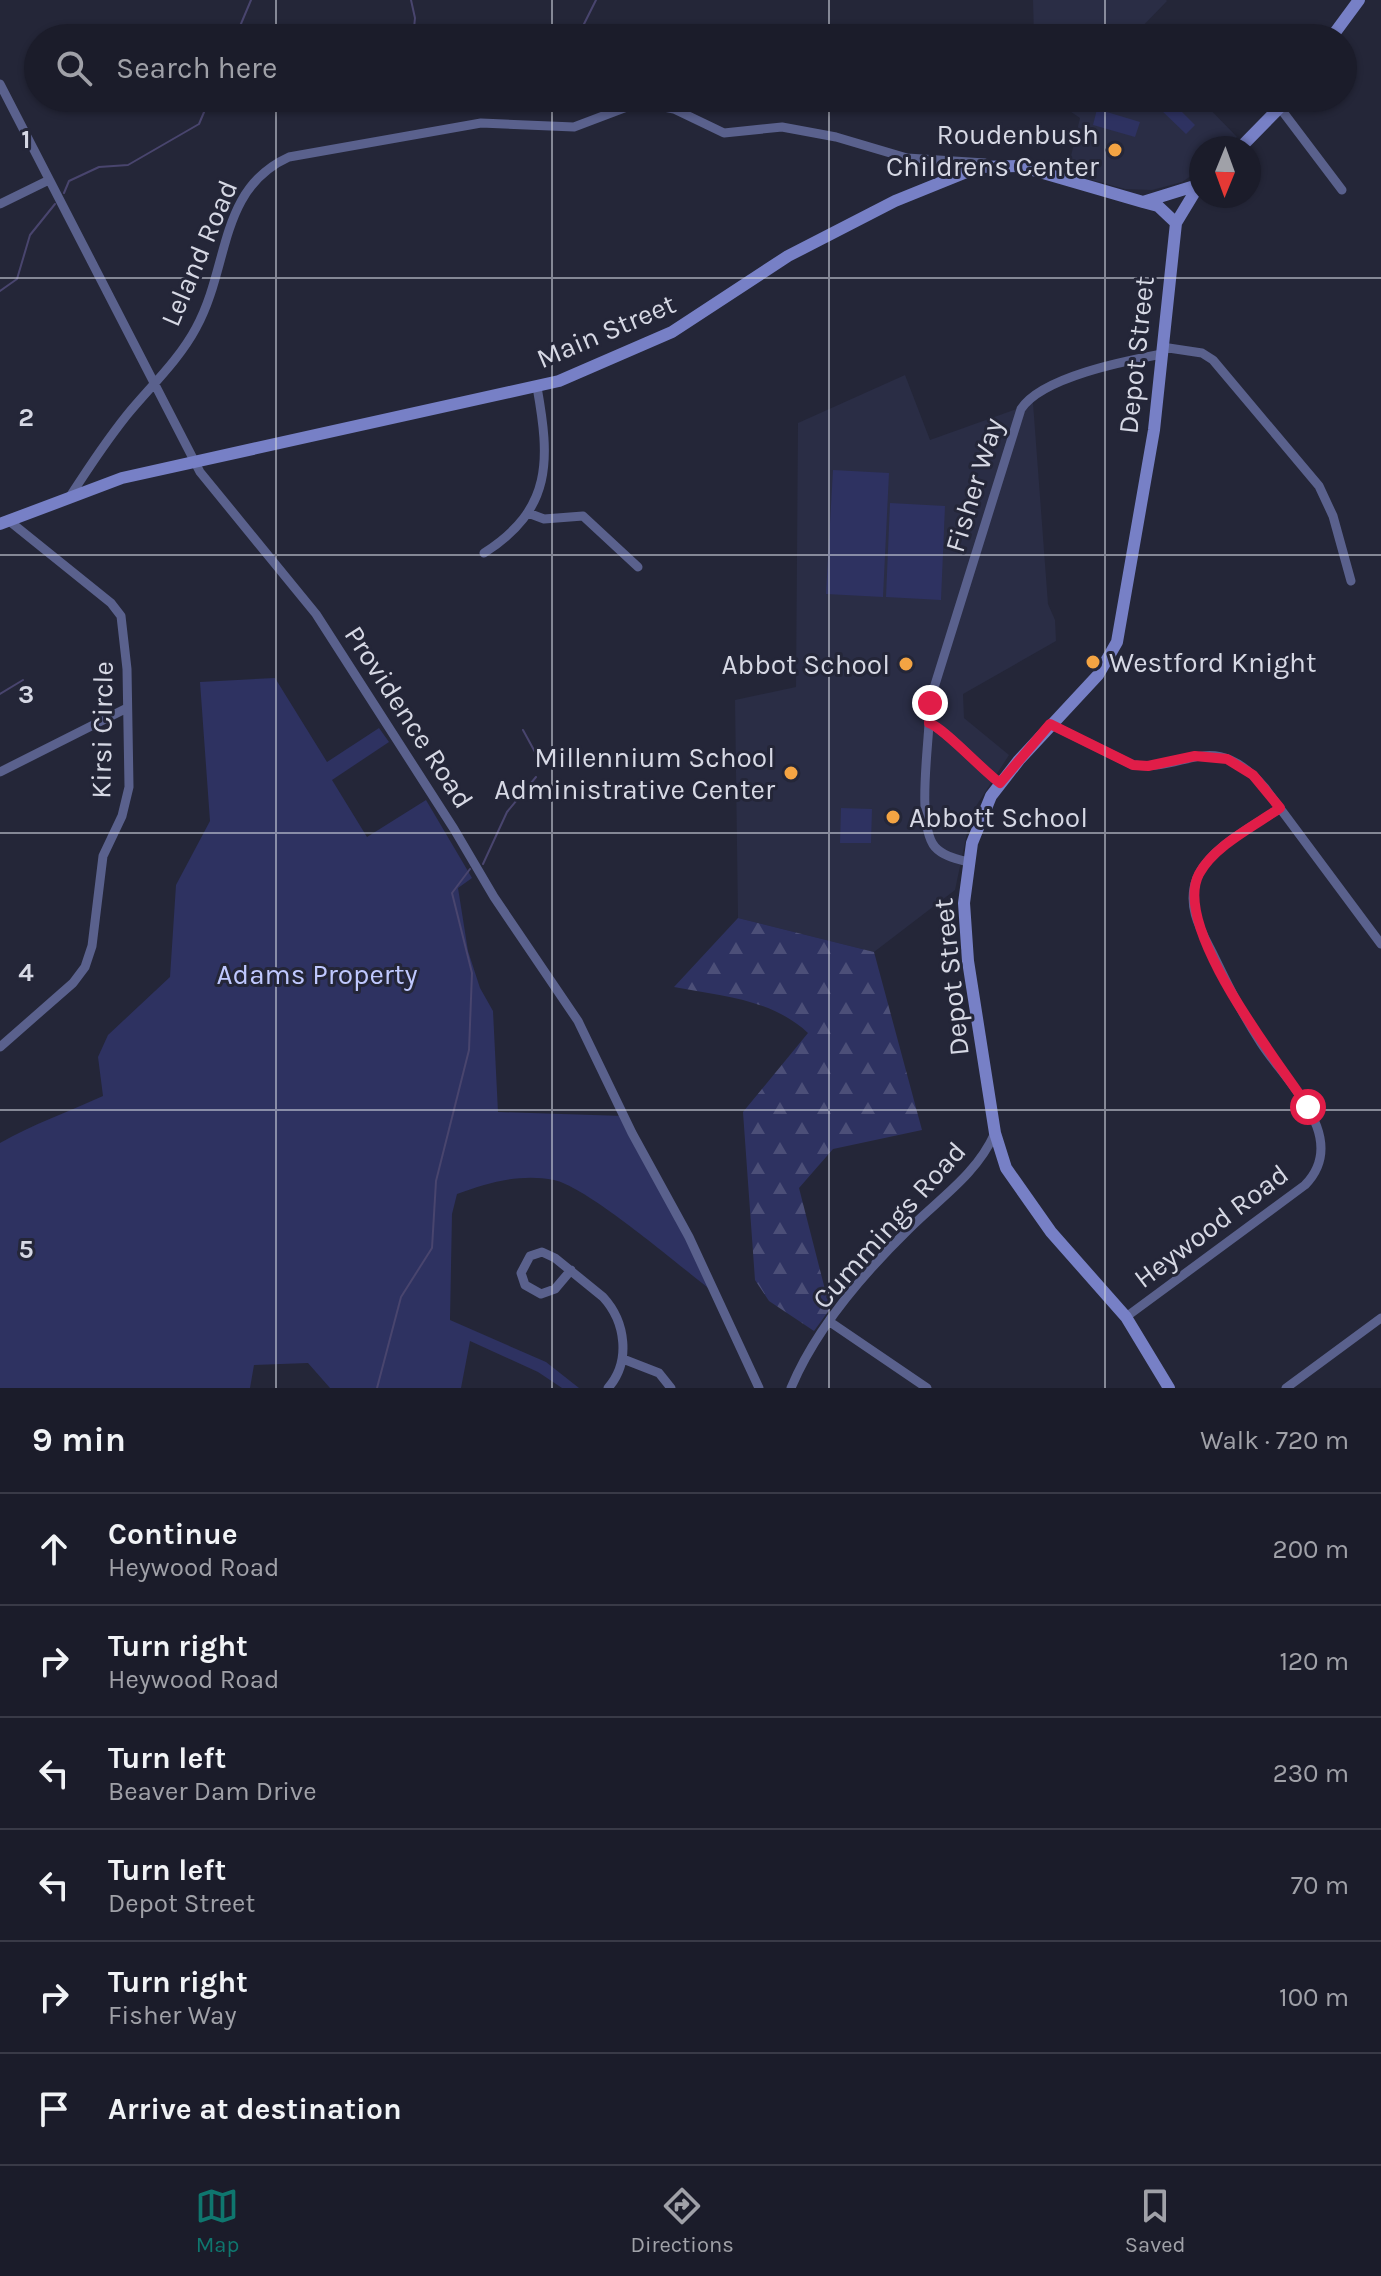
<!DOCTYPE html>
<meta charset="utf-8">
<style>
:root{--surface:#1b1c2a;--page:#282936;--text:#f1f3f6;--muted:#a0a1a8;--line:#393a47;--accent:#0f766e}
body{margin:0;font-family:Karla,sans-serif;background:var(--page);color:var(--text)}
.compass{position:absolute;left:1189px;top:136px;width:72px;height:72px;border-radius:50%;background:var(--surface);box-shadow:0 2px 6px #0004;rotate:181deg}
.stop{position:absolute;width:24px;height:24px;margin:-18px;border:6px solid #e11d48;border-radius:50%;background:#fff}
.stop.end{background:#e11d48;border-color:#fff;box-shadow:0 2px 8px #0008}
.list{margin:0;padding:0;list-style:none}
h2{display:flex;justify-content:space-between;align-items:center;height:104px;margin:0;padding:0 32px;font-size:34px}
h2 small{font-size:26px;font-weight:400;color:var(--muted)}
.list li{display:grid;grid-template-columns:52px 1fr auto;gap:24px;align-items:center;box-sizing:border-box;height:112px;padding:0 32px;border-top:2px solid var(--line)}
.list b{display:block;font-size:30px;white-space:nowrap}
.list p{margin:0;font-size:26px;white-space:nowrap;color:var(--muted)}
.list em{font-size:26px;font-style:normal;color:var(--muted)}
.icon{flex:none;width:44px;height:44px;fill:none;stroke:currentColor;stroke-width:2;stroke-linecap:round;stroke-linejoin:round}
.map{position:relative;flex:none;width:1381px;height:1388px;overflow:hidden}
.search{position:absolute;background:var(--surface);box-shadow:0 2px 6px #0004;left:24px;right:24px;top:24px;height:88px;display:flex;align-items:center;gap:20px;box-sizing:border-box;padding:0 28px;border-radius:44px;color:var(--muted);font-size:30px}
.sheet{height:776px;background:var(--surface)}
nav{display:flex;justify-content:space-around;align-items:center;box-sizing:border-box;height:112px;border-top:2px solid var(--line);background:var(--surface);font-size:22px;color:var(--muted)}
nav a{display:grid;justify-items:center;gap:4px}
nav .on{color:var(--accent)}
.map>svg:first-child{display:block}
.built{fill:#2a2d45}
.forest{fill:url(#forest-firs)}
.green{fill:#2e3261}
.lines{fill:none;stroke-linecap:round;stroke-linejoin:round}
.stream{stroke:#49456e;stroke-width:2}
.minor{stroke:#5a618d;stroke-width:9}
.secondary{stroke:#7780c6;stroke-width:12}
.route{stroke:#e11d48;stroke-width:10}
.grid{fill:none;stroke:#d6d8e4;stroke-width:2;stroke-opacity:0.55}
.poi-dot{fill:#f4a443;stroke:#242638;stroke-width:3}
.labels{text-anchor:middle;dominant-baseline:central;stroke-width:6;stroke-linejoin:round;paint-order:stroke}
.poi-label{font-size:28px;fill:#d6d8e4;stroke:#242638;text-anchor:end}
.street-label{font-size:28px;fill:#d6d8e4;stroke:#242638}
.park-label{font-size:28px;fill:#bfc8fe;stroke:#242638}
.grid-label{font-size:26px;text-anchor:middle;font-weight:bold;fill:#d6d8e4;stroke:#242638;stroke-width:6;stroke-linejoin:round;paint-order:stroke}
</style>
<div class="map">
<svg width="1381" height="1388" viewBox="0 0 1381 1388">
<defs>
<pattern id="forest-firs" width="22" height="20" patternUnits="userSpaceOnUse" patternTransform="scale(2)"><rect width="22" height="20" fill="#2e3261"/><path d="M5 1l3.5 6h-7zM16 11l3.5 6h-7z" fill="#4c4f78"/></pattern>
</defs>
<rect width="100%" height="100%" fill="#242638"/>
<path class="built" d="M1033,0h133l1,1 -31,32 4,5h-106z
M1034,98h165l38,39 -13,11h-23v21l-19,13 -30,8 -27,-1 -58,-16 13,-55 -22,-15z
M905,375l25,65 103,-37 15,201 7,16 1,21 -93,53 1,24 45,37 -38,59 -16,76 -81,62 -136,-34 -3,-218 61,-13 2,-264z"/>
<path class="forest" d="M738,918l136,34 48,178 -89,19 -34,39 31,121 -16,22 -45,-30 -14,-21 -12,-168 65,-79c-36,-34 -87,-37 -134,-46z"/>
<path class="green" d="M1170,100l25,25 -9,9 -26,-25z
M1097,109l43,13 -5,15 -42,-12z
M833,470l56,3 -6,124 -57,-3z
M890,503l55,3 -4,94 -55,-3z
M275,678l52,84 52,-34 10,14 -57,38 35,57 59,-37 46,78 -14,10 10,63 12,37 13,23 5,101 126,4 92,178c-33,-25 -128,-107 -162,-114 -34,-7 -66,3 -97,14l-5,20 -2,106 96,42 33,26h-17l-24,-16 -68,-31 -9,47h-131l-22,-25 -54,2 -4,23h-250v-245c33,-19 68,-31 103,-47l-5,-39 10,-22 62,-58 6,-92 34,-64 -10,-139z
M841,808l31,1 -1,34h-31z"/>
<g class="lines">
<path class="stream" d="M411,0l4,18 -2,20
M235,38l16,-38
M460,38h32
M577,38l19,-38
M64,193l5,-12 30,-14 29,-2 71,-41 11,-26
M0,291l17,-12 13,-44 25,-31
M0,694l23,-14
M523,730l18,33
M483,864l24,-52 29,-35
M377,1388l24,-91 31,-49 4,-67 33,-131 3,-77 -20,-80 18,-24"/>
<path class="minor" d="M0,84l200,388 116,142 138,215 40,68 84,124 54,112 57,104 70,151
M1280,108l62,82
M0,204l49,-24
M1162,347l40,6 11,7 106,126 14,30 18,65
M71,495c18,-28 36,-55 56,-80 23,-28 52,-55 69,-87 34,-62 22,-139 93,-171l192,-34 93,4 66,-25 34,7 50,24 58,-6 54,10 71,21 78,5
M528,513l16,6 39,-3 55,51
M484,553c69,-44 66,-93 53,-166
M929,723c-1,27 -12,103 6,124 8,9 22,12 33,15
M1050,724l83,41c54,7 80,-38 132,23l116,156
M0,772l127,-64
M1000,783c-18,-13 -56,-55 -71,-60l4,-32 88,-282c21,-32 104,-48 141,-55
M0,1047l73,-64 12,-16 7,-21 11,-90 19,-40 7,-29 -2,-118 -6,-53 -10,-13 -103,-83
M571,1270l-16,19 -14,5 -16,-9 -4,-12 9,-17 12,-4 13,6 48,39c23,25 28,65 5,91
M1126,1317l179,-132c46,-47 -19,-103 -44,-142 -19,-29 -34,-60 -49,-91 -12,-23 -26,-47 -15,-74 13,-31 57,-52 83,-70
M830,1322l97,66
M623,1359l36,14 12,15
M791,1388c24,-58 73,-115 118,-159 31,-31 67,-54 86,-96
M1286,1388l95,-70"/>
<path class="secondary" d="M1331,38l28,-38
M1240,148l49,-50
M1143,202l15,4 18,17 -22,207 -37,212 -19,33 -79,85 -28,36 -19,47 -8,60 4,58 27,172 11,35 45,64 75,85 43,71
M1176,223l20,-33
M0,524l122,-46 437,-97 113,-49 116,-76 107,-55 84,-34 40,-1 124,36 58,-18"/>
</g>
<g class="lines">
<path class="route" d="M930,703l-1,20c15,5 53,47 71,60l50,-59 83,41 15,1 47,-10 32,3 26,16 27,33c-26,18 -66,38 -81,66 -28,54 79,187 109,233"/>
</g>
<path class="grid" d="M276,0v38M552,0v38M829,0v38M1105,0v38M276,98v1290M552,98v1290M829,98v1290M1105,98v1290M0,278h1381M0,555h1381M0,833h1381M0,1110h1381"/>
<g class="poi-dot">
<circle cx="1115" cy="150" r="8"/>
<circle cx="1093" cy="662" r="8"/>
<circle cx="906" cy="664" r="8"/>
<circle cx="791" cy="773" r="8"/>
<circle cx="893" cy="817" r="8"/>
</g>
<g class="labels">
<g class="poi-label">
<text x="1099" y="134">Roudenbush<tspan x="1099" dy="32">Childrens Center</tspan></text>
<text x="1109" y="662" text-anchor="start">Westford Knight</text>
<text x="890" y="664">Abbot School</text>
<text x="775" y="757">Millennium School<tspan x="775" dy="32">Administrative Center</tspan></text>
<text x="909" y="817" text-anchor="start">Abbott School</text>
</g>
<g class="street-label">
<text transform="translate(199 253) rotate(-67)">Leland Road</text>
<text transform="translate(606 331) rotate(-23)">Main Street</text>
<text transform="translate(1136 355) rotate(-84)">Depot Street</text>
<text transform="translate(974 485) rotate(-73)">Fisher Way</text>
<text transform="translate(409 717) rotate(57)">Providence Road</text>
<text transform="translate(102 730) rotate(-89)">Kirsi Circle</text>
<text transform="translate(951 977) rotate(-96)">Depot Street</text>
<text transform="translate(889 1225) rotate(-48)">Cummings Road</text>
<text transform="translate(1211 1226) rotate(-37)">Heywood Road</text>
</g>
<g class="park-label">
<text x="317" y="974">Adams Property</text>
</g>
</g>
<g class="grid-label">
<text x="26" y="148">1</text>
<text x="26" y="426">2</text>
<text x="26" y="703">3</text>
<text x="26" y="981">4</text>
<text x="26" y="1258">5</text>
</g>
</svg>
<svg class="compass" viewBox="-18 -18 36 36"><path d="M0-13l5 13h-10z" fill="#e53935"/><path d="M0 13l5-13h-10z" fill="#a0a1a8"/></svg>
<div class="stop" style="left:1308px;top:1107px"></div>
<div class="stop end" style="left:930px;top:703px"></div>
<div class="search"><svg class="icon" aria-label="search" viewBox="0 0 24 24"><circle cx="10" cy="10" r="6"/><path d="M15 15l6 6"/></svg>Search here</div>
</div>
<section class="sheet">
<h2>9 min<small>Walk · 720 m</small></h2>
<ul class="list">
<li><svg class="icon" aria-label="ahead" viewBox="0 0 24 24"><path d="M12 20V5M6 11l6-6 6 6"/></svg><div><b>Continue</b><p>Heywood Road</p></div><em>200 m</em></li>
<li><svg class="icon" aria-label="right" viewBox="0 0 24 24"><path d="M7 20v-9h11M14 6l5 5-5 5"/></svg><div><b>Turn right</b><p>Heywood Road</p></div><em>120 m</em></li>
<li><svg class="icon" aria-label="left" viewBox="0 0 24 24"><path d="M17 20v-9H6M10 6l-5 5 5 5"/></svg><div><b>Turn left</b><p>Beaver Dam Drive</p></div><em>230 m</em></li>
<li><svg class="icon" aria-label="left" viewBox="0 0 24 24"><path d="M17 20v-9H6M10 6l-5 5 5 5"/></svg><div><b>Turn left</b><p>Depot Street</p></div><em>70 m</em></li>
<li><svg class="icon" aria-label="right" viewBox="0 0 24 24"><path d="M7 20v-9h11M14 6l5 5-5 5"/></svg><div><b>Turn right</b><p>Fisher Way</p></div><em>100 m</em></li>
<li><svg class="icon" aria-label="arrive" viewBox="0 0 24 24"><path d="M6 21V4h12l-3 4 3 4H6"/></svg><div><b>Arrive at destination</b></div></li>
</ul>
</section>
<nav>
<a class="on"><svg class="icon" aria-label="map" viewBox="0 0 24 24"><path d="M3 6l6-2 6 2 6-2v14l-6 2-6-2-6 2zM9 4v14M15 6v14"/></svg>Map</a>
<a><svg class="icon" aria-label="directions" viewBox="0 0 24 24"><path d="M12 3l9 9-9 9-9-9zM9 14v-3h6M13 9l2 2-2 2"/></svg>Directions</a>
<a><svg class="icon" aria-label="saved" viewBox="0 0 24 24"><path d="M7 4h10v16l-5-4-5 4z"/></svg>Saved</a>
</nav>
